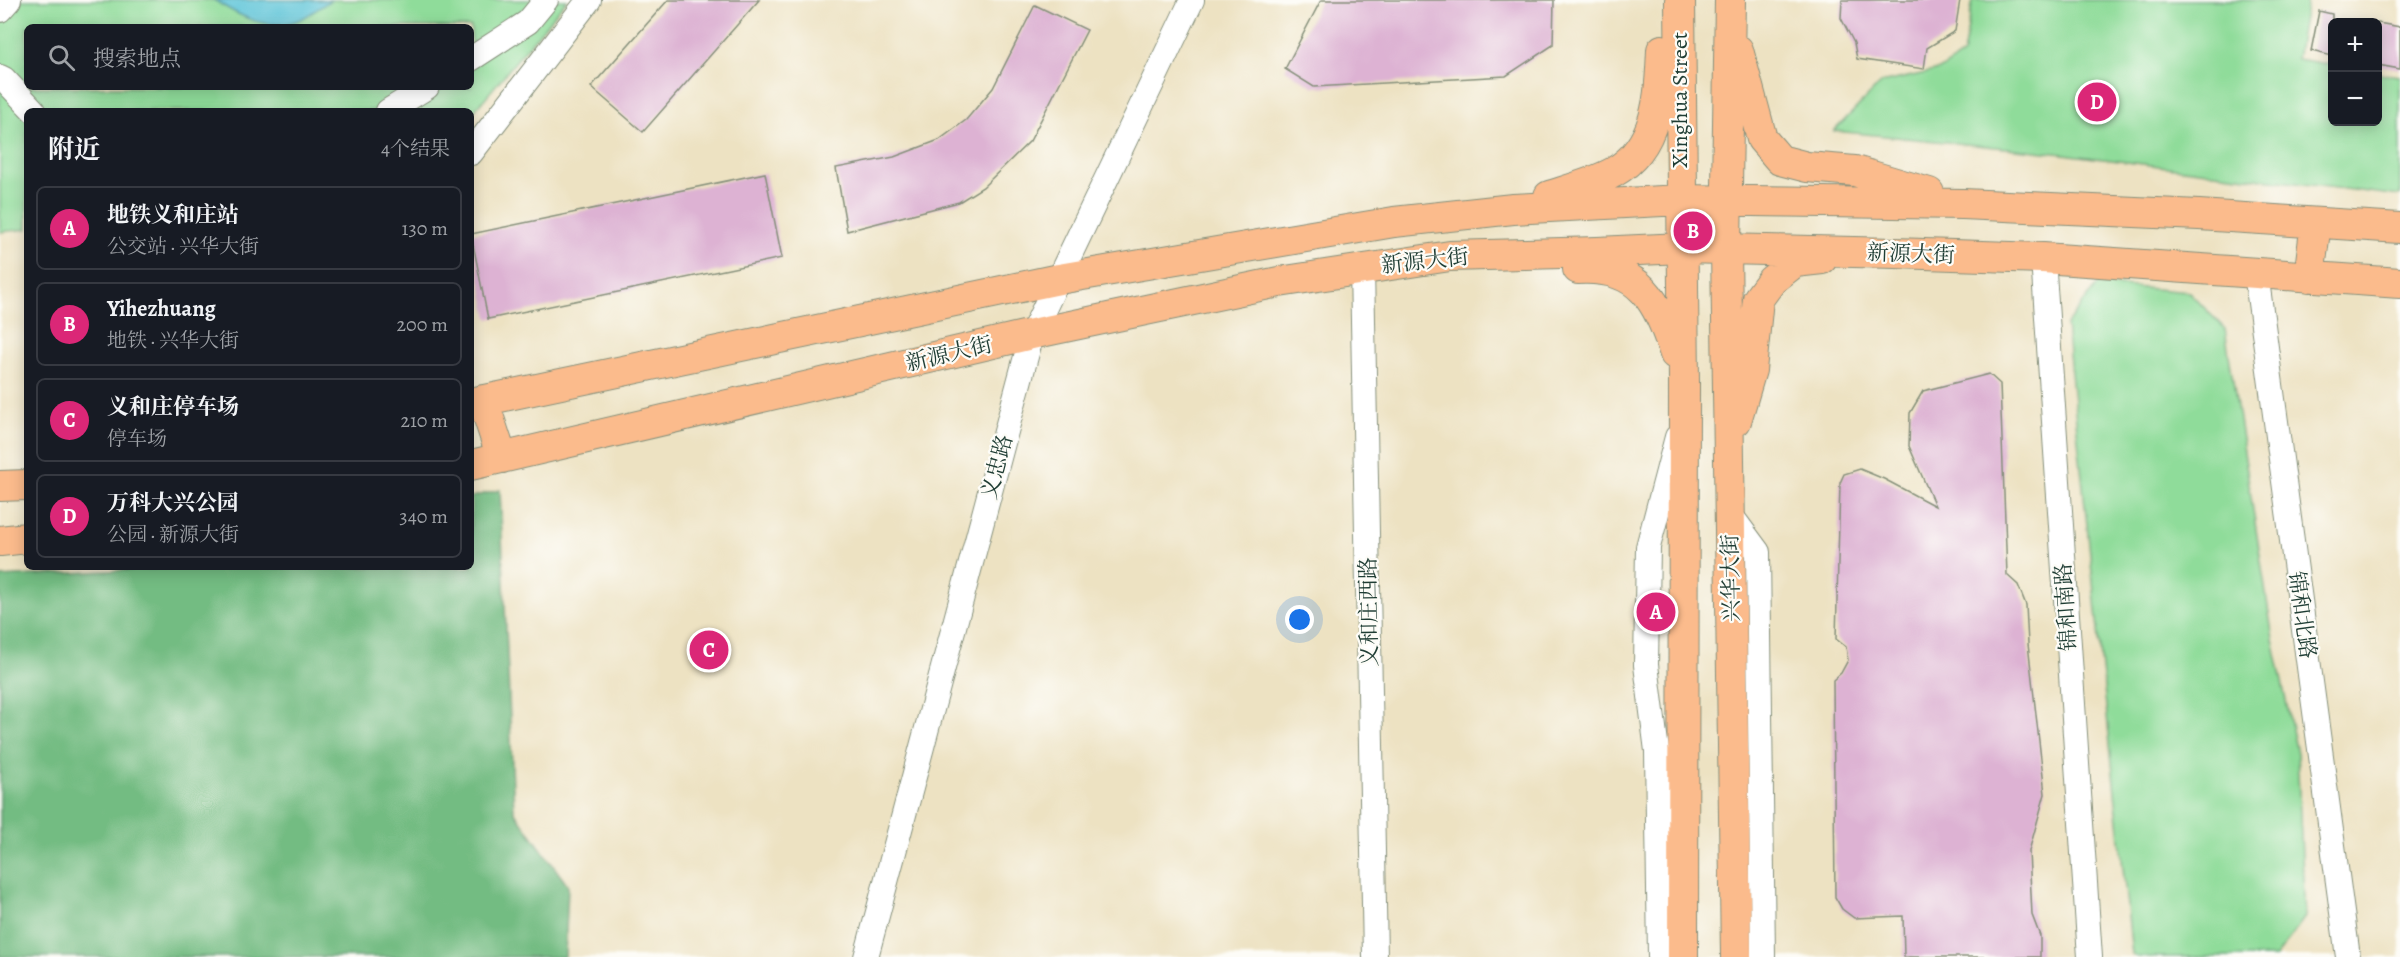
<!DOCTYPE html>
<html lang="zh">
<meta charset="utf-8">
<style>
:root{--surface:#171b24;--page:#242831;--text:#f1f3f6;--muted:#9ea1a6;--line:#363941;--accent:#db2777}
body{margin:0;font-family:Alegreya,"Noto Serif SC",serif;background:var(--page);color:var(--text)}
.controls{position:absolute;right:18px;top:18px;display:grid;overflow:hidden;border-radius:9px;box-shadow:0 3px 15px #0003}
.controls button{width:54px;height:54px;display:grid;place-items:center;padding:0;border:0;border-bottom:2px solid var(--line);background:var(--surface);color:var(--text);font:30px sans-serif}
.you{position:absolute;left:1300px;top:620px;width:21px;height:21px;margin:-15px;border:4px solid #fff;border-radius:50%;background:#1a73e8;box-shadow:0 0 0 9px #1a73e833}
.badge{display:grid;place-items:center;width:39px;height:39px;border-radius:50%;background:var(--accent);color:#fff;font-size:20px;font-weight:700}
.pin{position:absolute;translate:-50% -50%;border:3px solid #fff;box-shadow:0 2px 6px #0006}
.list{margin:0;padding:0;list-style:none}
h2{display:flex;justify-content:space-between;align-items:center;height:78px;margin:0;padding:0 24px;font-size:26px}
h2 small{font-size:20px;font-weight:400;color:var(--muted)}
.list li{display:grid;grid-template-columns:39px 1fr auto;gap:18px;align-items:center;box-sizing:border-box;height:84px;margin:0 12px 12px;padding:0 12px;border:2px solid var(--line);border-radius:9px}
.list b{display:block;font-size:22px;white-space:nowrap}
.list p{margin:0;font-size:20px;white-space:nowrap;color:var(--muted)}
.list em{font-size:20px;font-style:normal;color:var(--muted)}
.icon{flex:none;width:33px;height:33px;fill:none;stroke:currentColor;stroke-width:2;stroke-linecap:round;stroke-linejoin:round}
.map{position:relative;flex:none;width:2400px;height:957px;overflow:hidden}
.search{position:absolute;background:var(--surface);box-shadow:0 3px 15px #0003;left:24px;top:24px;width:450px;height:66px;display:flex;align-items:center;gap:15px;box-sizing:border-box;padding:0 21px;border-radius:9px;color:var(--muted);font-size:22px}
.panel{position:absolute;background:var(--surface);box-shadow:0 3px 15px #0003;left:24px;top:108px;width:450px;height:462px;border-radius:9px}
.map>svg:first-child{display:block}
.green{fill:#8fdc9a;stroke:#578c67;stroke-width:1.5;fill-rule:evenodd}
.forest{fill:#73bc82;stroke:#497c5b;stroke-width:1.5}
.water{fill:#5cc4d8;stroke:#3e8086;stroke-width:1.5}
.building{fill:#ddb2d3}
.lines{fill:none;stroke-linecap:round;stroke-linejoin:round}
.minor-casing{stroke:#86907b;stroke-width:26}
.major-casing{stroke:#86907b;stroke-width:32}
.minor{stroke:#fff;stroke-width:24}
.major{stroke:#fbbb8c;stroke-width:30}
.labels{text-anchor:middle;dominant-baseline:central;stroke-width:4.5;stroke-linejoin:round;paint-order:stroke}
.street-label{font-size:22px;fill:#1f3d34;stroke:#fdfcf7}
</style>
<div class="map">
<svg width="2400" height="957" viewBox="0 0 2400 957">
<rect width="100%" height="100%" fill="#fdfcf7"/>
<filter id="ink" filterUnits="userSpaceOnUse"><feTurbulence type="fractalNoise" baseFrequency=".0167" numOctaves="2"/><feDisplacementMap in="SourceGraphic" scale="12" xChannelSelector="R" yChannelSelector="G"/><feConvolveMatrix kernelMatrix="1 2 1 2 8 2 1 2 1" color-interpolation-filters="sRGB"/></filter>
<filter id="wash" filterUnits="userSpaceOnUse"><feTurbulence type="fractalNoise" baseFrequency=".008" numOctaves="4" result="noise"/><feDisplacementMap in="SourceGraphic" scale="24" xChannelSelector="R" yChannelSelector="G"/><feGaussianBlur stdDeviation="1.35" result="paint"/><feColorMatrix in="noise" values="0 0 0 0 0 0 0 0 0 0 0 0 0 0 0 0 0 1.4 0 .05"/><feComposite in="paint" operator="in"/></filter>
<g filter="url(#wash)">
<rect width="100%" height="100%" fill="#ede2c2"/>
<path class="green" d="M0,0h567l-96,115v-4h-444v118l-27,3zM27,27h444v60h-444z
M1973,0h334l-10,59 35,6v57h46v-49l22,3v120l-345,-43 -221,-22 47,-48 58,-13 24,-16z
M2098,284l91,8 36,37 48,310 24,114 8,164 -29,40h-139l-5,-3 -66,-629z"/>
<path class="forest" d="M500,490l14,321 54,75 -3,71h-565v-380l179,-10h292v-70z"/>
<path class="water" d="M214,0h117c-9,6 -19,13 -28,18 -32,16 -63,-1 -89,-18z"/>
<g id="blocks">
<path class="building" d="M668,0h91l-116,132 -52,-45z
M1321,0h233l-1,45 -47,31 -192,11 -29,-18z
M1842,0h118l-5,31 -28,17 -3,21 -67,-10 -3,-16 -13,-25z
M1035,5l52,25 -57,111 -47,46 -24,15 -112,29 -11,-63 58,-11 45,-17 27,-20 27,-32z
M2319,11l13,3v42l-21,-5z
M2378,23l22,4v42l-22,-4z
M765,173l17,85 -294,61 -17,-85z
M1989,374l11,10 7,191 11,10 8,20 2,39 17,150 -16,57 3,64 8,21v21h-136l-1,-41 -49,2 -12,-9 -7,-12 -2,-217 8,-7 7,-13 -2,-13 -10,-8 4,-156 4,-9 16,-5 24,10 51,27 -26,-60 1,-33 13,-22z"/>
</g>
</g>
<g filter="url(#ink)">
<use href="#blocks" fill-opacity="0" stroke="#86907b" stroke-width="1.5"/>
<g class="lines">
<g class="minor-casing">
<path id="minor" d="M0,10l9,-10
M471,59l57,-37 18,-22
M0,77l4,2 30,32
M388,111l39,-24
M471,153l118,-153
M2043,258l47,699
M1362,268l13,689
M2256,273l92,684
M1730,514l28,38 5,405
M866,957l166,-623 160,-334
M1660,957l-3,-206 -11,-86 2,-118 29,-110"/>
</g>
<g class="major-casing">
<path id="major" d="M1680,0l4,381 -1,576
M1730,0l-4,248 10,709
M1738,50l24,89 18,21 27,7 48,4 74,22
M1549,196c22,-7 45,-13 65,-24 44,-25 46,-77 48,-122
M1578,269c63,-3 79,31 97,85
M2309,277l7,-54
M483,400l19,58
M471,403l588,-124 335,-57 119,-13 168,-9 282,4 236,11 201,13
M1736,421l15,-51 7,-71 14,-19 23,-18 27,-3
M471,465l561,-131 247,-52 171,-26 147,-4 85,-4 213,5 148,5 357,25
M0,486l27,-1
M0,541l27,-3"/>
</g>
<use href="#minor" class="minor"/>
<use href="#major" class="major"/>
</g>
</g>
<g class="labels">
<g class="street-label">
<text transform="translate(1680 100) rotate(-90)">Xinghua Street</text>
<text transform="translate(1911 254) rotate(2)">新源大街</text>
<text transform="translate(1425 261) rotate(-6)">新源大街</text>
<text transform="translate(949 354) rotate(-13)">新源大街</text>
<text transform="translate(997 467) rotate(-75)">义忠路</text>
<text transform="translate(1731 578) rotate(-91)">兴华大街</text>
<text transform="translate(2066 607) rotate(-94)">锦和南路</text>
<text transform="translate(1369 612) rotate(-91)">义和庄西路</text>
<text transform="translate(2302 615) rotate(82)">锦和北路</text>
</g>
</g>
</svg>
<div class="controls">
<button>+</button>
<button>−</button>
</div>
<div class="you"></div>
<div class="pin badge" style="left:1656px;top:612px">A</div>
<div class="pin badge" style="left:1693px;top:231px">B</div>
<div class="pin badge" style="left:709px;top:650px">C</div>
<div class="pin badge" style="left:2097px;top:102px">D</div>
<div class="search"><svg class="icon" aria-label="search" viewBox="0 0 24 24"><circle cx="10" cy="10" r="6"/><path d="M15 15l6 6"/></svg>搜索地点</div>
<section class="panel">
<h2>附近<small>4个结果</small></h2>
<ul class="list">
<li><span class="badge">A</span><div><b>地铁义和庄站</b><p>公交站 · 兴华大街</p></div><em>130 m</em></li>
<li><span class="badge">B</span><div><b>Yihezhuang</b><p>地铁 · 兴华大街</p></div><em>200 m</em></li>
<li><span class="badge">C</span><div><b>义和庄停车场</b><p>停车场</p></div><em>210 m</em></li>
<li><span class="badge">D</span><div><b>万科大兴公园</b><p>公园 · 新源大街</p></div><em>340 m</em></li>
</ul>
</section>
</div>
